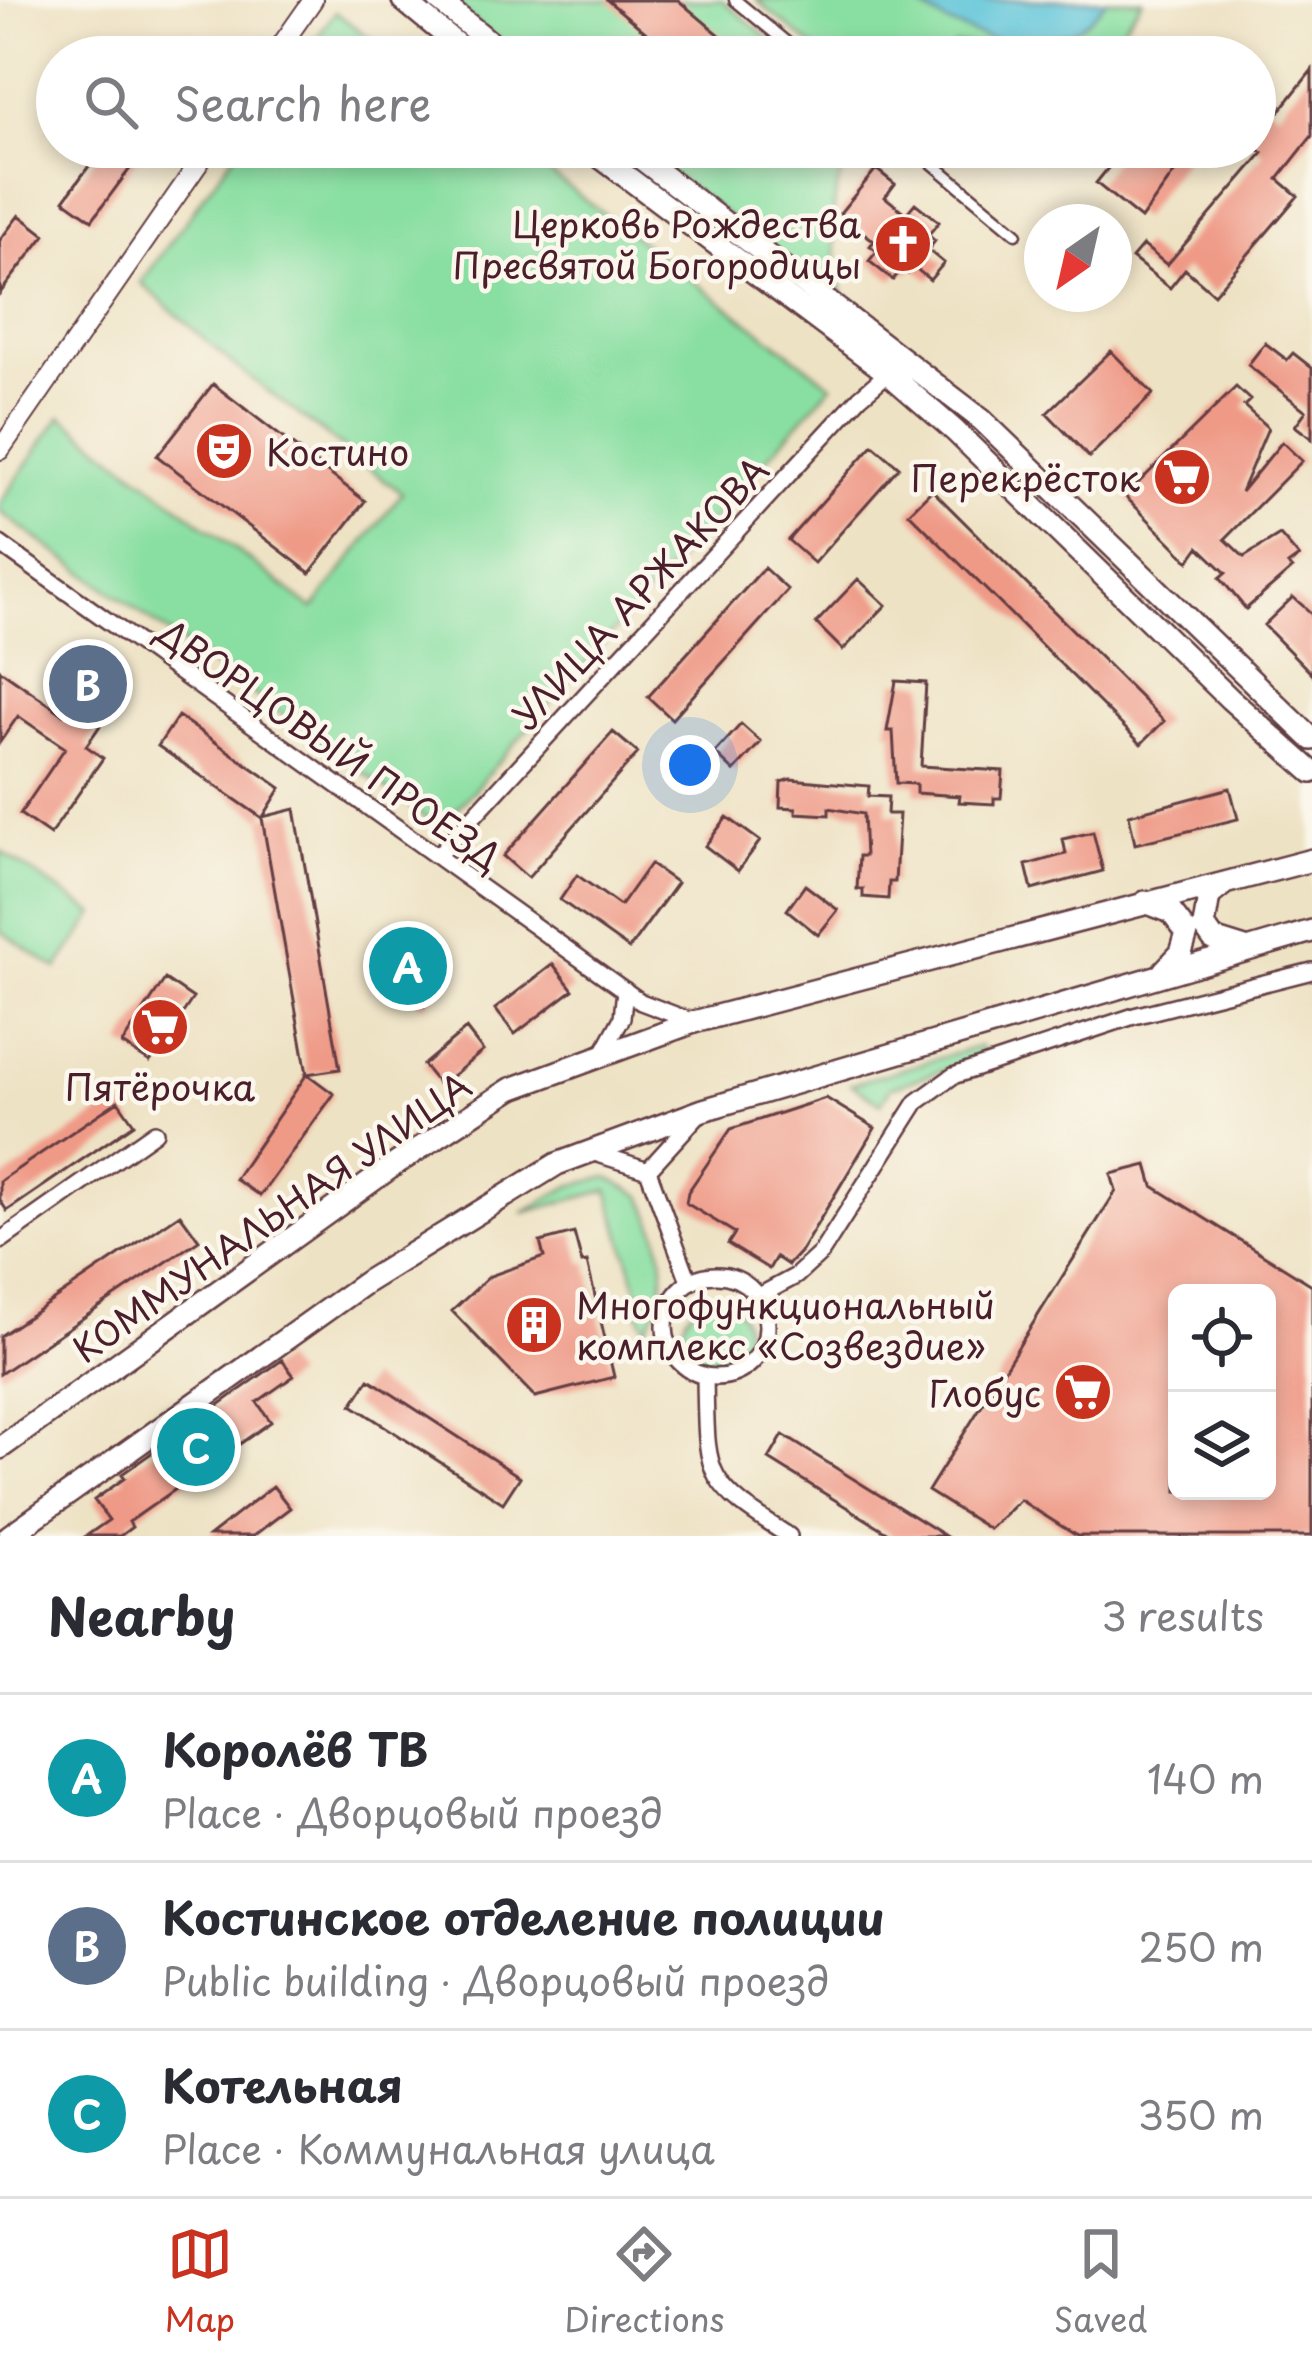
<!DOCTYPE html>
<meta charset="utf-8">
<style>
:root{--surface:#fff;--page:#f2f2f3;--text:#2b2b33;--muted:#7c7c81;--line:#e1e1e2;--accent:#c8321e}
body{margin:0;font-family:"Playpen Sans",sans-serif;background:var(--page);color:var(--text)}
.controls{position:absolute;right:36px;bottom:36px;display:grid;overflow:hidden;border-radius:18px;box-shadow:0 6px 18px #0003}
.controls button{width:108px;height:108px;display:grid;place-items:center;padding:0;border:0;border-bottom:3px solid var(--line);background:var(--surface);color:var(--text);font:60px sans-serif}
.compass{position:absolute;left:1024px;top:204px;width:108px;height:108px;border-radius:50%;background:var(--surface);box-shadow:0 6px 18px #0003;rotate:214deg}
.you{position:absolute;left:690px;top:765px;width:42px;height:42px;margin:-30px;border:9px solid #fff;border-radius:50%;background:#1a73e8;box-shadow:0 0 0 18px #1a73e833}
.badge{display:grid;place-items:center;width:78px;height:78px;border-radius:50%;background:var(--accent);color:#fff;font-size:39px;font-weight:700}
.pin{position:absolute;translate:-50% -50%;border:6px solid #fff;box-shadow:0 3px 12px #0006}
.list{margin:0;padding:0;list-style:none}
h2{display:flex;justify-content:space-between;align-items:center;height:156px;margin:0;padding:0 48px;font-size:51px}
h2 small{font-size:39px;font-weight:400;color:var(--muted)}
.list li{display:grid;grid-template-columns:78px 1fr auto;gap:36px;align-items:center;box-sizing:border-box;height:168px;padding:0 48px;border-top:3px solid var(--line)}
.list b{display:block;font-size:45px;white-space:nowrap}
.list p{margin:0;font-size:39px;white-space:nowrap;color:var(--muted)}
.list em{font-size:39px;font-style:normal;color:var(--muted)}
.icon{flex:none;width:66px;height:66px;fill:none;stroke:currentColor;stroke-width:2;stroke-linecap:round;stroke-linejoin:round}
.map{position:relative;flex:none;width:1312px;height:1536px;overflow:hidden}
.search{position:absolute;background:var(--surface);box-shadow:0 6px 18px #0003;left:36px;right:36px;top:36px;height:132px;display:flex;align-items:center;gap:30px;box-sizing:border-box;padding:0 42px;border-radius:66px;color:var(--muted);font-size:45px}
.sheet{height:660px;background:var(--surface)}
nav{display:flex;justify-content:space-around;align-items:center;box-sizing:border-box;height:168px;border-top:3px solid var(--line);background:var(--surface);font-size:33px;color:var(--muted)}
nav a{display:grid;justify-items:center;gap:6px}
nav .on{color:var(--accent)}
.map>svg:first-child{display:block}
.green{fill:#89dfa2;stroke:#6a7f66;stroke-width:3}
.water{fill:#5dc5d9;stroke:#547282;stroke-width:3}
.building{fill:#ef9a87;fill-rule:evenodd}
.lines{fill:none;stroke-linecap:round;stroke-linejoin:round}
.pedestrian-casing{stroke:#633c42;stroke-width:15}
.minor-casing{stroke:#633c42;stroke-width:20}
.tertiary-casing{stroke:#633c42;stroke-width:22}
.secondary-casing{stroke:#633c42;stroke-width:26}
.pedestrian{stroke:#fff;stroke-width:10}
.minor{stroke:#fff;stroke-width:15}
.tertiary{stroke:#fff;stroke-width:18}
.secondary{stroke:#fff;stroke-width:21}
.labels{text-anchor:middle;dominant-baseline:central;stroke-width:9;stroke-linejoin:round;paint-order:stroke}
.poi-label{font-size:36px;fill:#4a1f2b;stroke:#fbf7ec;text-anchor:end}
.street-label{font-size:36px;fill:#4a1f2b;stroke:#fbf7ec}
</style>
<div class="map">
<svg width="1312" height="1536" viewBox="0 0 1312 1536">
<rect width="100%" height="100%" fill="#fbf7ec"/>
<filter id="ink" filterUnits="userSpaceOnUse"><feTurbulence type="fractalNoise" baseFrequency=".00833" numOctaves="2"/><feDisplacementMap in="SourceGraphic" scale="24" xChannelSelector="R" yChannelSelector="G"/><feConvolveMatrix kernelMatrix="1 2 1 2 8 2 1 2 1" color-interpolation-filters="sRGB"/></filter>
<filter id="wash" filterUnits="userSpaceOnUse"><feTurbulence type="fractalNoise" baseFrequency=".004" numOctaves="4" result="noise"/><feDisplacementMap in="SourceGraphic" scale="48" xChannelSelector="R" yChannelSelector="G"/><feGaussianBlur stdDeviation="2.7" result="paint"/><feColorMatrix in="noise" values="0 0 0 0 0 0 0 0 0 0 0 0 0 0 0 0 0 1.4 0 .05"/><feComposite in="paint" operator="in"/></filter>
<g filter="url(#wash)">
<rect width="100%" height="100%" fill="#eee2c4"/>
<path class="green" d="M451,0h271l69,57h-276z
M756,0h387l-42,57h-27l-25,-11 -93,-1 -13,12h-118z
M335,12l60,45h-92z
M239,147h276l317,238 -392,443 -440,-316v-9l61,-87 252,193 89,-116 -167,-127 -94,-83z
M635,147h225c-39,42 -26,91 -18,145l-23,-9z
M0,851l95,63 -38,55 -57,-38z
M981,1046l5,11 -95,30 -10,16 -30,-19z
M608,1177l34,19c21,43 33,90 4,132l-12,-24 7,-3 -33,-111 -85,23 47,-27z
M683 1330a31 31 0 1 1 62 0a31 31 0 1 1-62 0Z"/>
<path class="water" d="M911,0h195c-46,68 -138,44 -195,0z"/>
<g id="blocks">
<path class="building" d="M607,0h71l68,57h-71z
M1312,70v66l-34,43 20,17 -84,98 -29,-25 -15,19 -38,-30 11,-13 24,20 96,-112 -8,-6v-53l23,19z
M103,147h43l-54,73 -28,-20z
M1125,147h68l-52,72 -45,-36z
M876,169l19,15 -10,13 21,17 9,-11 24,19 -11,13 7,6 -7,9 16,13 -14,17 -16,-13 -6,7 -6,-5 -9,11 -24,-19 8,-10 -7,-5 4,-5 -34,-28z
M19,215l26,20 -45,58v-53z
M1265,343l22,17 6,-7 19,15v71l-17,-13 11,-15 -58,-46z
M1111,351l42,43 -64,63 -42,-44z
M213,384l152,117 -55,72 -153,-117z
M1236,387l14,13 -6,6 24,22 -27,64 41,-50 20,19 -77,78 19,18 36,-22 19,22 -11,8 4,4 -46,40 -26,-31 6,-5 -27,-26 -10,14 -64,-65z
M873,445l26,22 -85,96 -26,-23z
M932,490l232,231 -23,23 -232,-231z
M764,568l24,22 -116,129 -24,-22z
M858,579l28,26 -43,45 -27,-27z
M1293,597l19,17v60l-48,-49z
M96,667l30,21 -40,58 17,12 -53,77 -30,-21 45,-66 -47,-32 -18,26v-72l63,44z
M896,681l30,2 -5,83 82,5 -2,27h-7v6l-35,-2 1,-6 -44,-3v-9l-20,-1 -3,-52h-6z
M178,716l103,72 -18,29 32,-8 45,260 -33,5 27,20 -74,102 -25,-17 72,-105 -45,-256 -104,-72z
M741,724l20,18 -27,29 -19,-18z
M613,732l25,21 -110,125 -25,-22z
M790,779l79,7 -1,10 20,1 -1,17h12l-4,68h-6l-1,17 -25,-2v-8h-6l2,-33h6l-2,-42 -34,-6v7l-33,-2v-5l-16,-1 1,-25z
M1230,788l8,31 -103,25 -6,-29z
M727,817l33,24 -22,30 -33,-25z
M1093,832l10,39 -71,19 -6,-25 40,-11 -3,-15z
M650,864l27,19 -48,66 -69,-49 17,-25 43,31z
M805,885l33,25 -20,25 -31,-25z
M393,926l57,48 -26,32 -58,-48z
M553,964l20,26 -58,44 -20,-25z
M165,979l28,19 -43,64 -28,-18z
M466,1029l17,22 -43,35 -17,-21z
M826,1098l49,30 -74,123 -13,14 -12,-8 -7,12 -41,-25 7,-11 -49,-30 2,-11 43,-63z
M118,1101l16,23 -127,87 -7,-11v-19z
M1147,1165l6,21 159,99v251h-235l-57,-36 -31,29 -61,-38 188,-300 -5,-17zM1177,1293h90v198h-90z
M180,1214l19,26 -199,134v-38z
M574,1233l8,30 5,-1 27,115 -79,20 -83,-86 38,-35 54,-19 -4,-15z
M282,1360l12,16 -37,26 14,20 -142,100 3,5 -12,9h-34l23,-16 -15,-20 31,-22 -3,-4z
M369,1379l151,98 -17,26 -151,-98z
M783,1435l162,101h-52l-124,-77z
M273,1486l17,22 -37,28h-44z"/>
</g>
</g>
<g filter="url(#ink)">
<use href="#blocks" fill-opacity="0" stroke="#633c42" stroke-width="3"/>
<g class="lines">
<g class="pedestrian-casing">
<path id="pedestrian" d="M735,0l69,57
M913,147l103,86"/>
</g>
<g class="minor-casing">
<path id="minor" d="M0,544l641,458 50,19
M437,856l423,-459 28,-24
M603,1053l19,-35 3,-28
M592,1152l56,18 41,111
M648,1170l50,-55
M0,1241l155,-109
M665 1326a51 51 0 1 1 102 0a51 51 0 1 1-102 0Z
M759,1296l37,-20 25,-23 96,-151 36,-26 181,-60 178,-45
M705,1377c2,100 -3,104 84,159"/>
</g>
<g class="tertiary-casing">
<path id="tertiary" d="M273,57l40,-57
M0,450l210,-303"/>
</g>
<g class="secondary-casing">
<path id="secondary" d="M403,0l69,57
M438,0l70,57
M587,147l301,226 67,58 275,268 82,73
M626,147l356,273 330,319
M1225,883l-16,13 -5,30 9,13 32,10
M1145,902l26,10 16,21 -6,20 -17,18
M0,1448l397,-285 114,-74 183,-67 618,-162
M9,1536l357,-254 191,-118 146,-54 609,-179"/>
</g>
<use href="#pedestrian" class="pedestrian"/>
<use href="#minor" class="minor"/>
<use href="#tertiary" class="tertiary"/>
<use href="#secondary" class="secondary"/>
</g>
</g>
<defs>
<g id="church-disc" transform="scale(3)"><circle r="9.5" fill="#c8321e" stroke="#fbf7ec"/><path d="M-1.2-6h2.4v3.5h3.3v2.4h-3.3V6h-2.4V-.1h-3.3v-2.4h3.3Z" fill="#fff"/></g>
<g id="theatre-disc" transform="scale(3)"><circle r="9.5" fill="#c8321e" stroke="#fbf7ec"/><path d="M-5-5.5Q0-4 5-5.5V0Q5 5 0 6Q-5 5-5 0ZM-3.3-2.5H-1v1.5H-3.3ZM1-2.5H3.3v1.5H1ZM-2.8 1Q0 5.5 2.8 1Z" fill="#fff"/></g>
<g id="supermarket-disc" transform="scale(3)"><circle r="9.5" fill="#c8321e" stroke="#fbf7ec"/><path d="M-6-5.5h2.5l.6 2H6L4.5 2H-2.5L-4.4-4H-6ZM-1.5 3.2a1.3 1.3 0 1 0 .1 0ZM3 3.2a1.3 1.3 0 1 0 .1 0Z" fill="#fff"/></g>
<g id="building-disc" transform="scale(3)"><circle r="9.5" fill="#c8321e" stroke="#fbf7ec"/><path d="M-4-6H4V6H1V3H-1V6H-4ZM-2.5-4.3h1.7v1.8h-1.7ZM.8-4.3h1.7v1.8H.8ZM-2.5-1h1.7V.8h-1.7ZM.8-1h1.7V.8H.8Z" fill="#fff"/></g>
</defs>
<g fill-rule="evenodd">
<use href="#church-disc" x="903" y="244"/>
<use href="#theatre-disc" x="224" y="451"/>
<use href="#supermarket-disc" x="1182" y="477"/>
<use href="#supermarket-disc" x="160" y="1027"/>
<use href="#building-disc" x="534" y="1325"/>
<use href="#supermarket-disc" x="1083" y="1392"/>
</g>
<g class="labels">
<g class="poi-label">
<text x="861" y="223">Церковь Рождества<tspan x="861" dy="41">Пресвятой Богородицы</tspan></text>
<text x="266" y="451" text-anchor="start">Костино</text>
<text x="1140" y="477">Перекрёсток</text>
<text x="160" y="1086" text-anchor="middle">Пятёрочка</text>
<text x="576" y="1304" text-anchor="start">Многофункциональный<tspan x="576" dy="41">комплекс «Созвездие»</tspan></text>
<text x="1041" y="1392">Глобус</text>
</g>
<g class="street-label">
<text transform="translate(639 592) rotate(-47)">УЛИЦА АРЖАКОВА</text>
<text transform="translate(330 743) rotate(35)">ДВОРЦОВЫЙ ПРОЕЗД</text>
<text transform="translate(271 1216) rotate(-35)">КОММУНАЛЬНАЯ УЛИЦА</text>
</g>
</g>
</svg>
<div class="controls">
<button><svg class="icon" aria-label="locate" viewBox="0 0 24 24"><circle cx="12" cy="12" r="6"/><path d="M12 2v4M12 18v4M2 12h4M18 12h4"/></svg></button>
<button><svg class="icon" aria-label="layers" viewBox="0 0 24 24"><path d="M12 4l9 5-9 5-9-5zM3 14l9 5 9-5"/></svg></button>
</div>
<svg class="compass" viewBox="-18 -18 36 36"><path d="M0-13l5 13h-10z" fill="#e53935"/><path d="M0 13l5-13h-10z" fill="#7c7c81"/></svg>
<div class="you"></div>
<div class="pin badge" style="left:408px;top:966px;background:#0f9aa8">A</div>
<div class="pin badge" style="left:88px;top:684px;background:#5c6f8a">B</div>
<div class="pin badge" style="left:196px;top:1447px;background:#0f9aa8">C</div>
<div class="search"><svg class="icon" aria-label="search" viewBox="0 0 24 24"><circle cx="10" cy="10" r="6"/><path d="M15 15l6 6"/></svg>Search here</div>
</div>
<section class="sheet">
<h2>Nearby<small>3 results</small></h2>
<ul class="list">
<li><span class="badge" style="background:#0f9aa8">A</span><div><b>Королёв ТВ</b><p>Place · Дворцовый проезд</p></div><em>140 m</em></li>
<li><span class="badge" style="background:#5c6f8a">B</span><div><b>Костинское отделение полиции</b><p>Public building · Дворцовый проезд</p></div><em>250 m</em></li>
<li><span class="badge" style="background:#0f9aa8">C</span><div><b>Котельная</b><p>Place · Коммунальная улица</p></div><em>350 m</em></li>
</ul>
</section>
<nav>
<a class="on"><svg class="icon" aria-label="map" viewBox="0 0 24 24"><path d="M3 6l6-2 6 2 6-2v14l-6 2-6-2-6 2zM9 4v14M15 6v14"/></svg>Map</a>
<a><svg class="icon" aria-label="directions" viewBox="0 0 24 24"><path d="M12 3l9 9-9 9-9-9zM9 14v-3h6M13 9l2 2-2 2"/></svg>Directions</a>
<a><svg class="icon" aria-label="saved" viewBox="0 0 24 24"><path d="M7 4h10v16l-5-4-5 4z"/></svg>Saved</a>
</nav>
